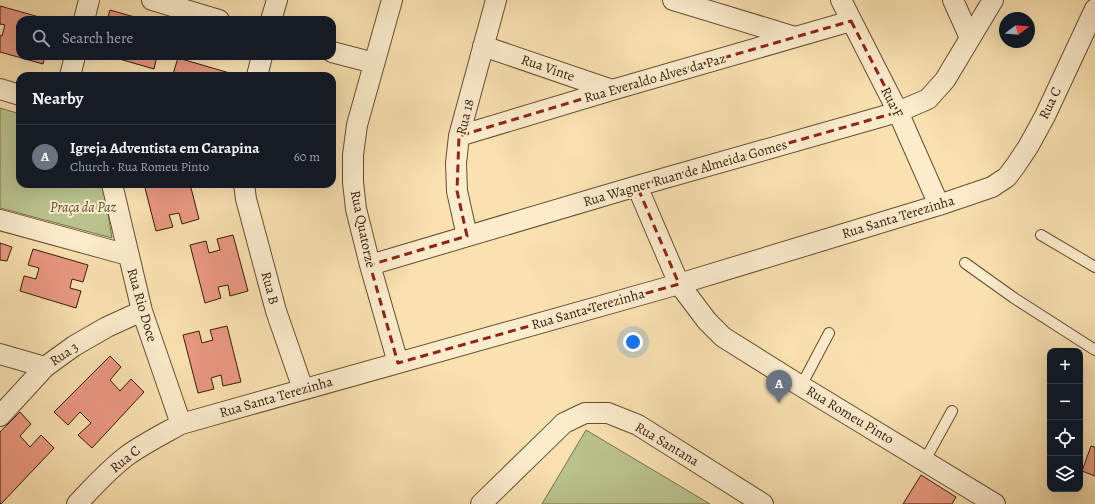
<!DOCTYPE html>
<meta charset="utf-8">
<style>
:root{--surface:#171b24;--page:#20242c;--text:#f1f3f6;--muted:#9ea1a6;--line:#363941;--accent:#c59692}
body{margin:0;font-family:Alegreya,serif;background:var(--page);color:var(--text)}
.controls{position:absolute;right:12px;bottom:12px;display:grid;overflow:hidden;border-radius:8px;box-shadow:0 4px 16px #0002}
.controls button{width:36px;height:36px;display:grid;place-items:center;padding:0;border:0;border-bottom:1px solid var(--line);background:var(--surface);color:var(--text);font:20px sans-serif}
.compass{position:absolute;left:999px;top:12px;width:36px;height:36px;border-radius:50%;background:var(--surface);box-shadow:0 4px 16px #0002;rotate:74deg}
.you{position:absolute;left:633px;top:342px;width:14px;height:14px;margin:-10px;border:3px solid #fff;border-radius:50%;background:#1a73e8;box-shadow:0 0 0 6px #1a73e833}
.badge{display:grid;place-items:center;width:26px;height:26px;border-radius:50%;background:var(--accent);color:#fff;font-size:13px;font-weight:700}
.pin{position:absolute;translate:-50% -33px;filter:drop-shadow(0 1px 2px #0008)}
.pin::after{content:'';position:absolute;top:21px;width:14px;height:12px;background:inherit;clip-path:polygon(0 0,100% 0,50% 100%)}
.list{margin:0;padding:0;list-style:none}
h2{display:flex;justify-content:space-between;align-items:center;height:52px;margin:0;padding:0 16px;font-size:17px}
h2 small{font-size:13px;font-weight:400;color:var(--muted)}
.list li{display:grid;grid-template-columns:26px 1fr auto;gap:12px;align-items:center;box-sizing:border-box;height:64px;padding:0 16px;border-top:1px solid var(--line)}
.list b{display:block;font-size:15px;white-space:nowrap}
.list p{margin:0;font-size:13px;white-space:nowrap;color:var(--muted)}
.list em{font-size:13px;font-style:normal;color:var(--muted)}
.icon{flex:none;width:22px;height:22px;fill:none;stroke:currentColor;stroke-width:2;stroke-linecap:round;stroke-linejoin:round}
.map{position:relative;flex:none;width:1095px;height:504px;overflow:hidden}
.search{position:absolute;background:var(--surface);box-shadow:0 4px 16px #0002;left:16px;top:16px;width:320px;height:44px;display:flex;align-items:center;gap:10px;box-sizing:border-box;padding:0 14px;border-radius:12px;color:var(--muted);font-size:15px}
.panel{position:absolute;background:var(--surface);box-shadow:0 4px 16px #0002;left:16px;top:72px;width:320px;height:116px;border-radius:12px}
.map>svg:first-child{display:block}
.green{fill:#bac38e;stroke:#78704c}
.building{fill:#ea9982;stroke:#361c09}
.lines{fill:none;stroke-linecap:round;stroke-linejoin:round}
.service-casing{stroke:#674d33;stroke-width:12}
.minor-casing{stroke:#674d33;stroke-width:22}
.service{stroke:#fbeccc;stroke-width:10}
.minor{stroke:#fbeccc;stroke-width:20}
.marked{fill:none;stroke:#8f2418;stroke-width:3;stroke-dasharray:8 5;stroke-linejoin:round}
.labels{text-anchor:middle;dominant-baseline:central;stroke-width:4;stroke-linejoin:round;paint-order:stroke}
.street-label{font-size:14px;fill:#361c09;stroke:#fbeccc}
.park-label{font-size:14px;font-style:italic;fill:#5e4e31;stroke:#fbeccc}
</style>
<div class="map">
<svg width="1095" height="504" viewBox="0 0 1095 504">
<rect width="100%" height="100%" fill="#f9e1b0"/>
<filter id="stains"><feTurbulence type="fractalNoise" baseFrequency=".005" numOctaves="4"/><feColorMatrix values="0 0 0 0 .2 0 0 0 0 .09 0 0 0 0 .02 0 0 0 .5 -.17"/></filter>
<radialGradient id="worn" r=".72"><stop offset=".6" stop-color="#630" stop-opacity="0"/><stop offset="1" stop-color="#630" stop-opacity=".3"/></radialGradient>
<path class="green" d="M0,108l20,6v70h83l9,54 -112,-30z
M586,430l124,74h-168z"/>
<path class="building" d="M0,6l50,14h-30v36h25l-2,8 -43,-12v-17l2,1 3,-11 -5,-1z
M110,10l35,10h-38z
M109,56h48l-3,13z
M178,58l55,16v2h-53l-7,-2z
M144,184h46l9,35 -17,5 -3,-11 -10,2 4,12 -17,4z
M233,235l15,56 -18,5 -2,-11 -10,2 3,11 -16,5 -15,-58 16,-4 3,12 11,-3 -3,-11z
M0,243l12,4 -5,14 -7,-1z
M33,249l55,16 -5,17 -11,-3 -2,9 11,3 -5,17 -56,-17 4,-15 12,3 3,-11 -11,-3z
M227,326l14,56 -18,4 -2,-11 -10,3 3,11 -16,4 -15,-58 16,-4 3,12 11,-3 -3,-10z
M110,356l11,11 -11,13 10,11 11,-12 13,13 -52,56 -14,-13 13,-12 -11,-11 -12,13 -14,-13z
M20,412l11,12 -11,12 10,11 11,-12 13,13 -53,56 -1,-1v-71z
M1091,446l4,1v29l-13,-5z
M921,475l35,22 -4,7h-49z"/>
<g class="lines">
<g class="service-casing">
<path id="service" d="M1041,235l54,32
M965,263l49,35 81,52
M801,386l28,-53
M925,460l27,-49"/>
</g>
<g class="minor-casing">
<path id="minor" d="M152,0l67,20
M392,0l-35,125 -4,30v27l3,27 14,56 28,98
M673,0l122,37
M841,0l57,112 41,93
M953,0l17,38
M84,20l5,-20
M271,20l6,-20
M483,46l129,44
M332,52l42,11
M70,76l5,-20
M257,76l5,-20
M0,89l20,6
M459,136l153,-46 239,-69
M112,184l30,127 39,113
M244,184l2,15 30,112 27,78
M637,186l42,98 28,37 16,16 78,49 194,118
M0,220l128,35
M467,236l-10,-45 -1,-28 3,-27 37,-136
M370,265l267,-79 261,-74 30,-13 17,-19 48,-80
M0,354l45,13
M0,416l45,-49 29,-21 33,-19 35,-16
M77,504c16,-17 32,-35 51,-49 17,-12 35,-21 53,-31l498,-140 260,-79 53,-18 15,-10 9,-12 12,-18 17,-31 50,-107
M481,504l83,-81 21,-10h23l30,12 125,79"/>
</g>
<use href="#service" class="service"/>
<use href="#minor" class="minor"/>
</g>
<path class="marked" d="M851,21l47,91 -261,74 42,98 -281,79 -28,-98 97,-29 -10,-45 2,-55 153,-46z"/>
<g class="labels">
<g class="street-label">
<text transform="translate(548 68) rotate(19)">Rua Vinte</text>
<text transform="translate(655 78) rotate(-16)">Rua Everaldo Alves da Paz</text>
<text transform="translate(892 102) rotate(63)">Rua F</text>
<text transform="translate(1050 103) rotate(-64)">Rua C</text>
<text transform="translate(465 117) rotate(-76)">Rua 18</text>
<text transform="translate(685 173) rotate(-16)">Rua Wagner Ruan de Almeida Gomes</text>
<text transform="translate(898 217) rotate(-17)">Rua Santa Terezinha</text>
<text transform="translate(363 229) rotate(78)">Rua Quatorze</text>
<text transform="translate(270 288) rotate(75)">Rua B</text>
<text transform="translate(142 305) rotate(74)">Rua Rio Doce</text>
<text transform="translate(588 309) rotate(-16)">Rua Santa Terezinha</text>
<text transform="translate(64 354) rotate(-34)">Rua 3</text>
<text transform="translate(276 397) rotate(-16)">Rua Santa Terezinha</text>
<text transform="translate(850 415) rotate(31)">Rua Romeu Pinto</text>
<text transform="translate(667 444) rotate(31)">Rua Santana</text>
<text transform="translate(125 459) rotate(-39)">Rua C</text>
</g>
<g class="park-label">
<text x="83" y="207">Praça da Paz</text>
</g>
</g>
<rect width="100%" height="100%" filter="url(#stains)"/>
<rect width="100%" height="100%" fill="url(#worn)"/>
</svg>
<div class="controls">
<button>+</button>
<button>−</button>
<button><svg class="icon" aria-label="locate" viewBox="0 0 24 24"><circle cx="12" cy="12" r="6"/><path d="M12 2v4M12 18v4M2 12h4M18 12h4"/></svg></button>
<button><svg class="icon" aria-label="layers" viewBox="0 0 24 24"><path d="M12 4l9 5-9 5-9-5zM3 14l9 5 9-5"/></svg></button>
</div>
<svg class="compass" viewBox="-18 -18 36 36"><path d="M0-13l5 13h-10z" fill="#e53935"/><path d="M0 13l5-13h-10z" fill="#9ea1a6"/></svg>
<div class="you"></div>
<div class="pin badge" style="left:779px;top:403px;background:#6b7280">A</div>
<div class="search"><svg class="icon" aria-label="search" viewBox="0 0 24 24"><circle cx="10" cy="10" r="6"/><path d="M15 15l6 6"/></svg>Search here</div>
<section class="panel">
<h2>Nearby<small></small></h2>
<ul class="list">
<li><span class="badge" style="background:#6b7280">A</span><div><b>Igreja Adventista em Carapina</b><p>Church · Rua Romeu Pinto</p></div><em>60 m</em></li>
</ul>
</section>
</div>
